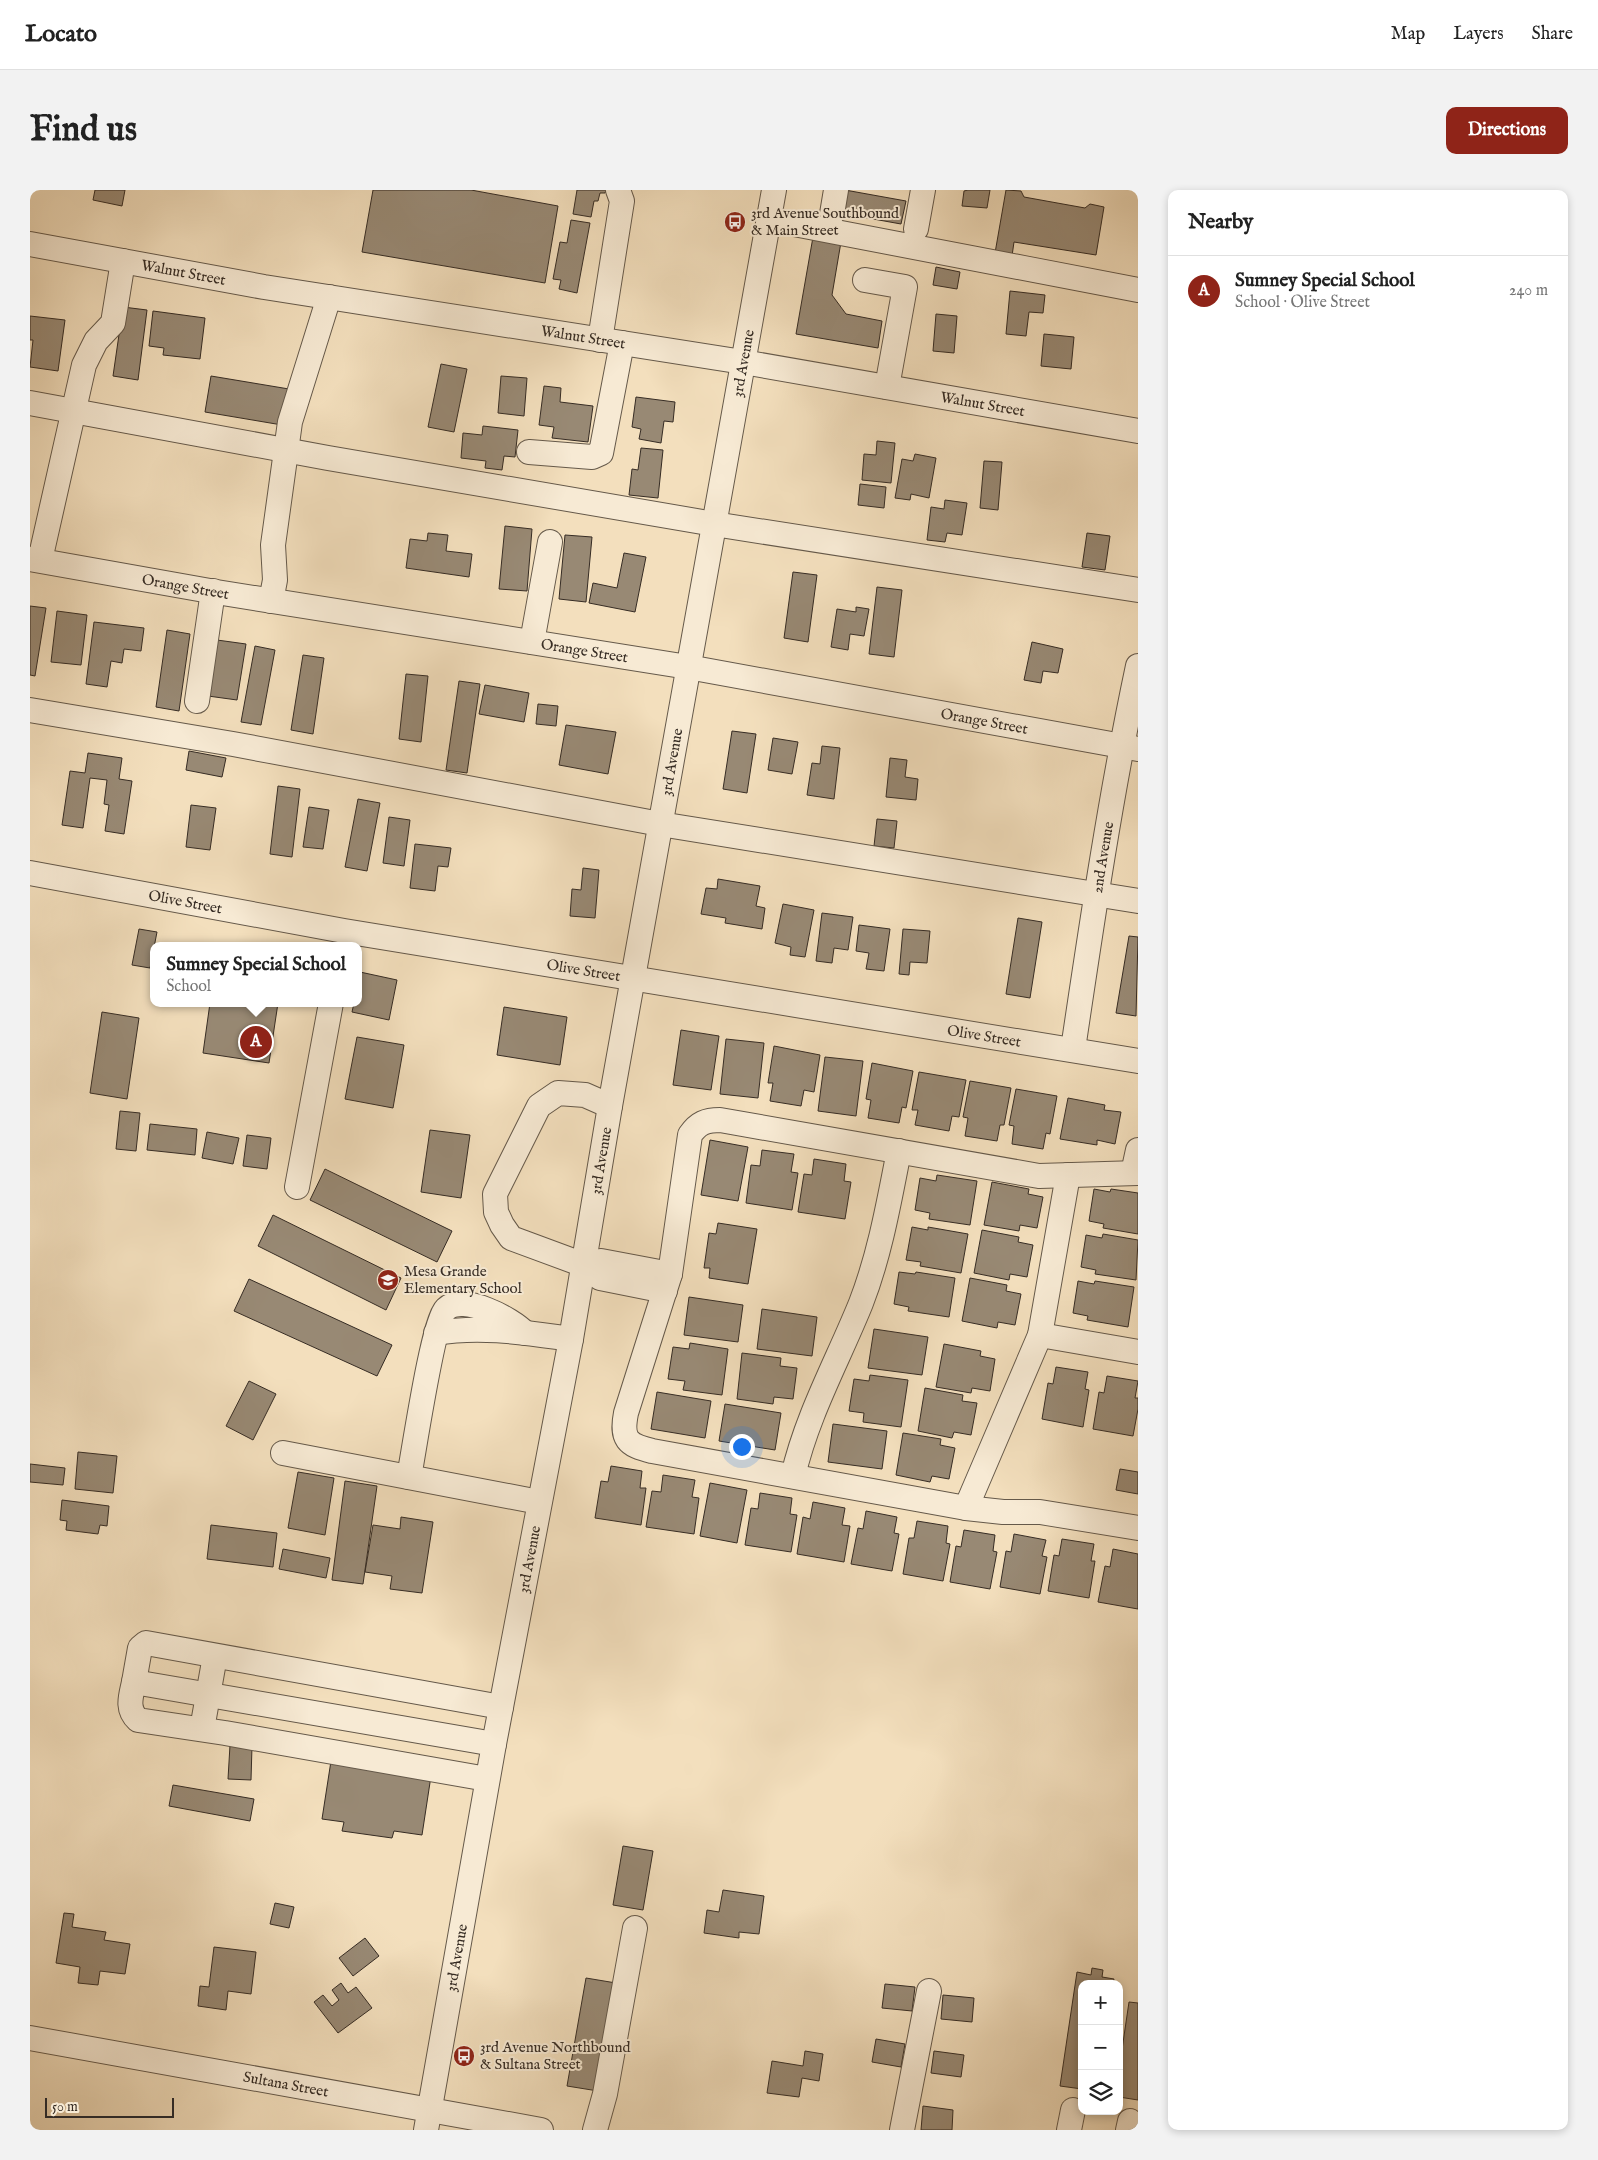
<!DOCTYPE html>
<meta charset="utf-8">
<style>
:root{--surface:#fff;--page:#f2f2f2;--text:#222;--muted:#767676;--line:#e0e0e0;--accent:#8f2418}
body{margin:0;font-family:"IM FELL English",serif;background:var(--page);color:var(--text)}
.controls{position:absolute;right:15px;bottom:15px;display:grid;overflow:hidden;border-radius:10px;box-shadow:0 2px 8px #0003}
.controls button{width:45px;height:45px;display:grid;place-items:center;padding:0;border:0;border-bottom:1px solid var(--line);background:var(--surface);color:var(--text);font:25px sans-serif}
.scale{position:absolute;left:15px;bottom:12px;width:129px;box-sizing:border-box;padding-left:5px;border:2px solid #362c24;border-top:0;font-size:14px;line-height:18px;white-space:nowrap;color:#362c24;-webkit-text-stroke:4px #f7ead4;paint-order:stroke}
.you{position:absolute;left:711px;top:1256px;width:18px;height:18px;margin:-12px;border:4px solid #fff;border-radius:50%;background:#1a73e8;box-shadow:0 0 0 8px #1a73e833}
.badge{display:grid;place-items:center;width:32px;height:32px;border-radius:50%;background:var(--accent);color:#fff;font-size:16px;font-weight:700}
.pin{position:absolute;translate:-50% -50%;border:2px solid #fff;box-shadow:0 1px 5px #0006}
.popup{position:absolute;left:120px;top:752px;width:212px;height:65px;box-sizing:border-box;display:grid;place-content:center;border-radius:10px;background:var(--surface);filter:drop-shadow(0 1px 4px #0005);font-size:16px;white-space:nowrap;color:var(--muted)}
.popup b{font-size:19px;color:var(--text)}
.popup::after{content:'';position:absolute;left:50%;top:100%;margin-left:-10px;border:10px solid transparent;border-top-color:var(--surface)}
.list{margin:0;padding:0;list-style:none}
h2{display:flex;justify-content:space-between;align-items:center;height:65px;margin:0;padding:0 20px;font-size:21px}
h2 small{font-size:16px;font-weight:400;color:var(--muted)}
.list li{display:grid;grid-template-columns:32px 1fr auto;gap:15px;align-items:center;box-sizing:border-box;height:70px;padding:0 20px;border-top:1px solid var(--line)}
.list b{display:block;font-size:19px;white-space:nowrap}
.list p{margin:0;font-size:16px;white-space:nowrap;color:var(--muted)}
.list em{font-size:16px;font-style:normal;color:var(--muted)}
.icon{flex:none;width:28px;height:28px;fill:none;stroke:currentColor;stroke-width:2;stroke-linecap:round;stroke-linejoin:round}
.map{position:relative;flex:none;width:1108px;height:1940px;overflow:hidden;border-radius:10px}
header{display:flex;align-items:center;gap:30px;box-sizing:border-box;height:70px;padding:0 25px;background:var(--surface);border-bottom:1px solid var(--line)}
header strong{font-size:24px}
nav{display:flex;gap:28px;margin-inline-start:auto;font-size:18px}
.intro{display:flex;align-items:center;justify-content:space-between;box-sizing:border-box;height:120px;padding:0 30px}
h1{margin:0;font-size:35px}
.button{padding:12px 22px;border-radius:10px;background:var(--accent);color:#fff;font-size:18px;font-weight:700}
main{display:flex;gap:30px;padding:0 30px}
aside{flex:1;background:var(--surface);border-radius:10px;box-shadow:0 2px 8px #0003}
.map>svg:first-child{display:block}
.building{fill:#988974;stroke:#362c24}
.lines{fill:none;stroke-linecap:round;stroke-linejoin:round}
.minor-casing{stroke:#65594a;stroke-width:26}
.minor{stroke:#f7ead4;stroke-width:24}
.labels{text-anchor:middle;dominant-baseline:central;stroke-width:4;stroke-linejoin:round;paint-order:stroke}
.poi-label{font-size:15px;fill:#362c24;stroke:#f7ead4;text-anchor:start}
.street-label{font-size:15px;fill:#362c24;stroke:#f7ead4}
</style>
<header>
<strong>Locato</strong>
<nav><a>Map</a><a>Layers</a><a>Share</a></nav>
</header>
<div class="intro"><h1>Find us</h1><a class="button">Directions</a></div>
<main>
<div class="map">
<svg width="1108" height="1940" viewBox="0 0 1108 1940">
<rect width="100%" height="100%" fill="#f3dfbd"/>
<filter id="stains"><feTurbulence type="fractalNoise" baseFrequency=".004" numOctaves="4"/><feColorMatrix values="0 0 0 0 .2 0 0 0 0 .09 0 0 0 0 .02 0 0 0 .5 -.17"/></filter>
<radialGradient id="worn" r=".72"><stop offset=".6" stop-color="#630" stop-opacity="0"/><stop offset="1" stop-color="#630" stop-opacity=".3"/></radialGradient>
<path class="building" d="M65,0h30l-3,16 -29,-6z
M343,0h98l87,16 -13,77 -183,-31z
M547,0h29l-1,3h-5l-2,8h-4l-3,16 -18,-3z
M815,0l61,11 -5,23 -61,-11z
M938,0h22l-3,18 -25,-2 2,-15z
M976,0l15,1 3,6 61,11 5,-4 14,3 -8,48 -82,-13 -2,14 -17,-3z
M541,30l19,3 -13,70 -18,-4 2,-9 -8,-1 7,-37 7,1z
M783,47l28,5 -9,53 14,19 36,7 -4,27 -82,-14z
M906,77l24,5 -3,17 -24,-4z
M980,101l35,4 -2,18 -14,-1 -3,24 -20,-2z
M93,117l24,3 -9,70 -25,-4z
M123,121l52,7 -5,41 -37,-4 1,-7 -15,-2z
M906,124l21,2 -3,37 -21,-2z
M0,126l35,4 -7,51 -28,-4 3,-27h-3z
M1014,144l30,3 -3,32 -30,-3z
M411,174l26,5 -13,63 -26,-5z
M181,186l78,13 -7,36 -77,-13z
M471,186l26,2 -3,38 -26,-3z
M514,196l17,2 -1,14 33,4 -5,36 -36,-4 2,-11 -15,-2z
M606,207l39,5 -2,20 -9,-1 -3,22 -22,-4 2,-10 -9,-2z
M453,236l35,4 -3,27 -11,-1 -2,14 -17,-2 1,-7 -25,-3 2,-25 19,2z
M847,251l18,2 -4,40 -29,-3 2,-26 12,1z
M611,258l22,2 -5,48 -29,-3 3,-26 6,1z
M885,264l21,4 -7,40 -18,-4 -1,6 -15,-2 7,-39 11,2z
M954,271l18,1 -4,48 -18,-2z
M830,294l26,3 -2,21 -26,-3z
M915,310l22,3 -5,32 -15,-2 -2,9 -18,-2 4,-33 13,2z
M475,336l27,3 -5,62 -28,-2z
M398,343l20,2 -2,16 26,3 -3,23 -63,-9 4,-29 17,2z
M1057,343l23,3 -5,34 -23,-3z
M535,345l27,2 -6,65 -27,-3z
M594,363l22,4 -11,55 -46,-9 4,-20 24,5z
M763,382l24,3 -9,67 -24,-4z
M847,397l25,3 -8,67 -25,-3z
M0,416l16,2 -11,68 -5,-1z
M826,417l13,2 -5,27 -14,-2 -2,16 -17,-3 6,-38 19,3z
M27,421l30,4 -6,50 -30,-3z
M64,432l50,6 -3,23 -17,-2 -2,14 -11,-2 -4,26 -21,-3z
M137,440l23,4 -11,77 -23,-4z
M187,450l29,4 -9,56 -29,-4z
M1002,452l31,7 -5,24 -15,-2 -2,12 -17,-3z
M225,456l20,4 -14,75 -20,-3z
M273,465l21,3 -11,76 -22,-4z
M376,484l22,2 -7,66 -22,-3z
M429,491l21,3 -13,89 -21,-3z
M455,495l44,8 -5,29 -45,-8z
M508,514l20,2 -2,20 -20,-2z
M536,535l50,7 -8,42 -49,-9z
M702,541l24,3 -9,59 -24,-4z
M743,548l25,4 -6,32 -24,-4z
M792,556l18,2 -6,51 -27,-4 5,-32 8,1z
M159,561l37,7 -4,19 -36,-7z
M58,563l34,5 -3,21 13,2 -8,53 -19,-3 4,-26 -5,-1 3,-24 -17,-2 -7,50 -21,-3 8,-54 15,2z
M860,568l17,2 -2,17 13,2 -2,21 -30,-3z
M248,596l22,3 -8,68 -22,-3z
M328,609l22,4 -13,68 -22,-4z
M161,615l25,3 -6,42 -24,-3z
M279,617l20,3 -6,39 -20,-2z
M359,627l21,3 -6,46 -21,-3z
M847,629l20,2 -3,27 -20,-2z
M385,654l36,4 -3,19 -10,-1 -3,25 -25,-3z
M553,678l16,2 -4,48 -25,-2 2,-27 9,1z
M688,689l42,7 -4,20 9,2 -3,21 -37,-6 1,-5 -25,-4 5,-26 11,1z
M753,714l31,6 -9,47 -15,-2 1,-8 -16,-4z
M792,723l31,4 -5,33 -14,-2 -2,15 -16,-2z
M988,728l24,4 -12,76 -24,-4z
M829,735l31,4 -6,42 -18,-2 3,-16 -13,-2z
M109,739l18,3 -7,36 -18,-3z
M873,739l27,2 -3,32 -17,-1 -1,13 -10,-1z
M1099,746l9,1 -2,79 -20,-3z
M330,782l37,8 -8,40 -37,-8 2,-9h4z
M180,813h68l-9,60 -66,-10z
M474,817l63,10 -7,48 -63,-10z
M72,822l37,6 -12,81 -37,-6z
M651,840l38,6 -8,54 -38,-5z
M327,847l47,8 -11,63 -48,-9z
M696,849l38,4 -6,55 -38,-4z
M744,856l46,9 -6,37 -10,-2 -3,16 -31,-5 3,-18h-5z
M795,867l38,4 -7,55 -38,-5z
M842,873l41,8 -7,37 -4,-1 -3,16 -31,-5 3,-18 -5,-1z
M889,882l47,8 -7,37 -7,-1 -3,15 -34,-6 3,-15h-6z
M940,891l41,7 -7,37h-4l-3,16 -32,-5 3,-18 -5,-1z
M986,899l41,7 -7,38 -4,-1 -3,16 -31,-5 2,-18 -5,-1z
M1038,908l37,7 -1,5 17,2 -6,32 -18,-4v5l-37,-6z
M90,921l20,2 -4,38 -20,-2z
M120,934l47,5 -2,26 -48,-5z
M400,940l40,5 -9,63 -40,-6z
M177,942l32,6 -6,26 -31,-6z
M217,945l24,3 -4,31 -24,-3z
M680,950l38,7 -10,54 -37,-6z
M732,960l32,4 -3,18 7,1 -6,37 -46,-7 5,-38 9,1z
M784,969l32,5 -2,17 7,1 -6,37 -47,-7 6,-38 8,1z
M295,979l127,62 -15,31 -127,-62z
M907,985l40,6 -7,44 -41,-6 1,-6 -15,-3 5,-32 16,3z
M962,992l37,7 -1,5 15,3 -6,31 -17,-3 -1,6 -35,-6z
M1064,999l16,3 1,-3 27,4v41l-35,-6 1,-4 -15,-3z
M243,1025l128,63 -15,32 -128,-64z
M688,1033l39,6 -9,55 -39,-6 1,-10h-6l5,-35 7,1z
M882,1037l16,3v-3l40,7 -7,39 -41,-7 1,-4 -15,-2z
M952,1040l37,7 -1,5 15,3 -6,32 -17,-3 -1,6 -35,-7z
M1073,1044l35,6 -2,40 -41,-6 1,-4 -15,-3 5,-32 16,3z
M869,1082l16,2 1,-2 39,6 -6,39 -41,-6 1,-4 -15,-3z
M940,1088l37,7 -1,6 15,3 -6,31 -17,-3 -1,6 -35,-7z
M219,1089l143,66 -15,31 -143,-65z
M1048,1091l16,3 1,-3 39,6 -6,40 -41,-7 1,-4 -15,-3z
M659,1107l54,8 -5,37 -54,-7z
M732,1119l55,8 -5,39 -55,-7z
M844,1139l54,8 -6,38 -54,-7z
M660,1153l38,6 -6,46 -39,-5 2,-9 -17,-2 5,-32 16,2z
M914,1154l37,7 -1,5 15,3 -5,32 -18,-3 -1,5 -35,-6z
M712,1163l39,5 -1,8 17,2 -4,31 -19,-2 -1,7 -36,-5z
M1026,1177l32,5 -3,17 4,1 -6,37 -41,-8 6,-36 5,1z
M840,1185l38,5 -7,47 -38,-5 1,-9 -15,-2 5,-32 15,2z
M1077,1186l31,5 -3,17h3v11l-5,27 -40,-7 6,-37 5,1z
M219,1191l27,13 -23,46 -27,-14z
M895,1198l38,7 -1,6 15,2 -6,32 -17,-3 -2,6 -34,-7z
M627,1202l54,9 -6,37 -54,-9z
M695,1214l56,9 -6,37 -56,-9z
M803,1234l54,7 -5,38 -54,-7z
M873,1243l38,6 -1,6 15,3 -6,31 -17,-3 -2,6 -34,-7z
M48,1262l39,4 -4,37 -38,-4z
M0,1274l35,4 -2,17 -33,-3z
M581,1276l31,5 -2,17h6l-5,37 -46,-7 6,-37 7,1z
M1090,1279l18,3v22l-22,-4z
M268,1282l36,6 -9,57 -37,-7z
M633,1285l32,5 -3,17 7,1 -5,36 -48,-7 6,-36 9,1z
M315,1291l32,5 -14,98 -31,-4z
M680,1293l37,7 -10,53 -37,-7z
M730,1303l32,5 -2,16 7,1 -6,37 -46,-7 6,-37 7,1z
M32,1310l47,6 -2,20 -7,-1 -2,9 -32,-4 1,-9 -7,-1z
M783,1312l32,6 -3,17 8,1 -6,36 -47,-8 6,-37 7,2z
M836,1321l31,6 -3,16 5,1 -7,37 -41,-7 7,-36 5,1z
M371,1327l32,5 -11,71 -32,-4 2,-13 -27,-4 8,-47 27,4z
M887,1331l31,5 -2,17 4,1 -7,37 -40,-7 6,-36h5z
M181,1335l66,8 -4,34 -66,-8z
M934,1340l31,5 -2,16 4,1 -7,37 -40,-7 6,-36 5,1z
M984,1344l32,6 -4,16 5,1 -7,37 -40,-7 6,-36 5,1z
M1032,1349l32,5 -3,17h4l-6,37 -41,-7 6,-36 5,1z
M253,1359l47,9 -4,20 -47,-9z
M1083,1359l25,5v55l-40,-7 7,-36 5,1z
M200,1555l22,1 -1,34 -23,-1z
M301,1571l100,15 -9,59 -28,-4 -2,7 -50,-7 2,-9 -22,-3z
M143,1595l81,14 -4,22 -81,-15z
M593,1656l30,5 -10,59 -30,-5z
M693,1700l41,6 -5,38 -20,-2v6l-35,-5 3,-23 12,2z
M245,1713l19,4 -5,21 -19,-4z
M34,1723l10,1 -2,13 34,5 -2,8 26,4 -5,30 -25,-3 -2,14 -20,-2 2,-16 -24,-4z
M335,1748l14,18 -26,20 -14,-18z
M184,1757l42,5 -5,42 -23,-3 -2,19 -28,-4 2,-20 9,1z
M1062,1778l11,2 -1,7 12,2 -1,5h-31v105l-22,-3 17,-114 14,3z
M556,1788l30,5 -18,108 -31,-5z
M311,1793l7,10 8,-6 16,21 -34,25 -24,-31 9,-7 9,11 7,-6 -7,-10z
M855,1794l30,3 -3,24 -30,-3z
M913,1805l31,3 -2,24 -31,-3z
M1099,1812l9,1v97l-19,-3v-27z
M846,1849l29,5 -4,23 -29,-5z
M775,1861l18,3 -4,27 -17,-3 -3,19 -32,-4 5,-32 31,5z
M904,1861l30,4 -3,22 -30,-4z
M893,1916l30,4 -1,20h-31z"/>
<g class="lines">
<g class="minor-casing">
<g id="minor">
<path d="M802,24l4,-24"/>
<path d="M738,29l370,71"/>
<path d="M886,39l7,-39"/>
<path id="s1" d="M0,54l234,43 479,75 395,69"/>
<path d="M835,90l40,7 -18,100"/>
<path d="M570,150l22,-139 -4,-11"/>
<path d="M0,213l298,55 386,66 424,66"/>
<path d="M499,262l63,5 9,-4 21,-110"/>
<path id="s2" d="M0,369l180,32 478,76 450,82"/>
<path d="M10,370l44,-195 12,-24 17,-18 10,-62"/>
<path d="M241,411l4,-21 -2,-35 17,-123 39,-125"/>
<path d="M502,452l18,-100"/>
<path d="M167,511l16,-110"/>
<path d="M0,520l203,34 427,80 478,77"/>
<path id="s3" d="M0,683l314,58 794,130"/>
<path id="s4" d="M1043,859c19,-128 38,-256 65,-383"/>
<path d="M580,916l-25,-11 -27,-2 -19,13 -44,88 1,18 6,13 9,13 73,27 16,13 65,13"/>
<path d="M1103,983l5,-23"/>
<path d="M1108,983l-99,3 -319,-56c-14,0 -22,3 -30,15l-20,139 -44,139c-5,26 1,32 26,38l314,57 37,4h37l98,16"/>
<path d="M267,997l34,-184"/>
<path d="M554,1075l17,-4 69,13"/>
<path d="M406,1143c45,-8 91,0 135,6"/>
<path d="M1010,1145l98,17"/>
<path d="M253,1263l256,49"/>
<path d="M763,1286c14,-61 45,-116 68,-173 19,-49 28,-101 38,-152"/>
<path d="M379,1287c5,-26 24,-156 37,-168 17,-16 66,10 79,24"/>
<path d="M936,1318l74,-173 28,-160"/>
<path d="M104,1492l6,-34 6,-5 355,64"/>
<path d="M172,1539l13,-73"/>
<path d="M457,1589l-262,-46 -87,-13c-12,-11 -7,-24 -4,-38l360,62"/>
<path id="s5" d="M0,1848l511,92"/>
<path id="s6" d="M396,1940l68,-386 77,-405 39,-233 164,-916"/>
<path d="M565,1940l10,-36 30,-166"/>
<path d="M872,1940l27,-139"/>
<path d="M1039,1940l4,-20"/>
<path d="M1098,1940l2,-9"/>
</g>
</g>
<use href="#minor" class="minor"/>
</g>
<defs>
<g id="bus-disc" transform="scale(1.125)"><circle r="9.5" fill="#8f2418" stroke="#f7ead4"/><path d="M-5-6H5V4H4V6H2V4H-2V6H-4V4H-5ZM-3.5-4V0h7V-4ZM-3.5 1.2v1.5H-2V1.2ZM2 1.2v1.5H3.5V1.2Z" fill="#fff"/></g>
<g id="school-disc" transform="scale(1.125)"><circle r="9.5" fill="#8f2418" stroke="#f7ead4"/><path d="M0-5L7-2L0 1L-7-2ZM-4 1L0 2.5L4 1V4Q0 6-4 4Z" fill="#fff"/></g>
</defs>
<g fill-rule="evenodd">
<use href="#bus-disc" x="705" y="32"/>
<use href="#school-disc" x="358" y="1090"/>
<use href="#bus-disc" x="434" y="1866"/>
</g>
<g class="labels">
<g class="poi-label">
<text x="721" y="23">3rd Avenue Southbound<tspan x="721" dy="17">&amp; Main Street</tspan></text>
<text x="374" y="1081">Mesa Grande<tspan x="374" dy="17">Elementary School</tspan></text>
<text x="450" y="1857">3rd Avenue Northbound<tspan x="450" dy="17">&amp; Sultana Street</tspan></text>
</g>
<g class="street-label">
<text stroke="none"><textPath href="#s1" startOffset="156">Walnut Street</textPath></text>
<text stroke="none"><textPath href="#s1" startOffset="561">Walnut Street</textPath></text>
<text stroke="none"><textPath href="#s6" startOffset="1795">3rd Avenue</textPath></text>
<text stroke="none"><textPath href="#s1" startOffset="966">Walnut Street</textPath></text>
<text stroke="none"><textPath href="#s2" startOffset="158">Orange Street</textPath></text>
<text stroke="none"><textPath href="#s2" startOffset="562">Orange Street</textPath></text>
<text stroke="none"><textPath href="#s2" startOffset="968">Orange Street</textPath></text>
<text stroke="none"><textPath href="#s6" startOffset="1390">3rd Avenue</textPath></text>
<text stroke="none"><textPath href="#s4" startOffset="194">2nd Avenue</textPath></text>
<text stroke="none"><textPath href="#s3" startOffset="158">Olive Street</textPath></text>
<text stroke="none"><textPath href="#s3" startOffset="562">Olive Street</textPath></text>
<text stroke="none"><textPath href="#s3" startOffset="968">Olive Street</textPath></text>
<text stroke="none"><textPath href="#s6" startOffset="985">3rd Avenue</textPath></text>
<text stroke="none"><textPath href="#s6" startOffset="580">3rd Avenue</textPath></text>
<text stroke="none"><textPath href="#s6" startOffset="175">3rd Avenue</textPath></text>
<text stroke="none"><textPath href="#s5" startOffset="260">Sultana Street</textPath></text>
</g>
</g>
<rect width="100%" height="100%" filter="url(#stains)"/>
<rect width="100%" height="100%" fill="url(#worn)"/>
</svg>
<div class="controls">
<button>+</button>
<button>−</button>
<button><svg class="icon" aria-label="layers" viewBox="0 0 24 24"><path d="M12 4l9 5-9 5-9-5zM3 14l9 5 9-5"/></svg></button>
</div>
<div class="scale">50 m</div>
<div class="you"></div>
<div class="pin badge" style="left:226px;top:852px">A</div>
<div class="popup"><b>Sumney Special School</b>School</div>
</div>
<aside>
<h2>Nearby<small></small></h2>
<ul class="list">
<li><span class="badge">A</span><div><b>Sumney Special School</b><p>School · Olive Street</p></div><em>240 m</em></li>
</ul>
</aside>
</main>
